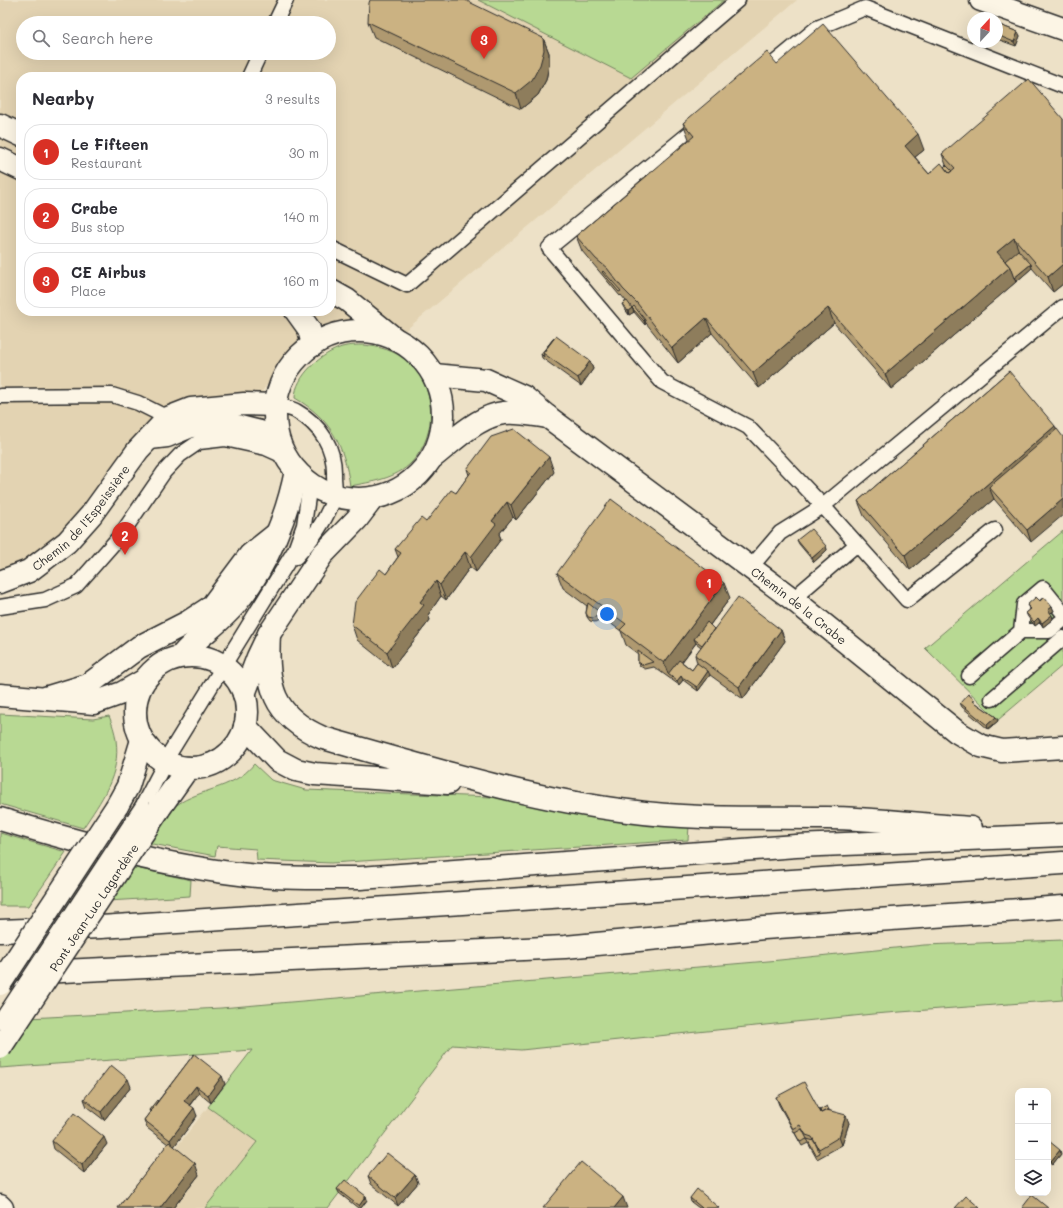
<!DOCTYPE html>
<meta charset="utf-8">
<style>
:root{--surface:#fff;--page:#f2f2f3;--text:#2b2b33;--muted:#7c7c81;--line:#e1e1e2;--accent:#d93025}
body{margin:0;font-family:Mali,sans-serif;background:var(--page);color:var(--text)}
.controls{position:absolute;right:12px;bottom:12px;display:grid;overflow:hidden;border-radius:8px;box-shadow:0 4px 16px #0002}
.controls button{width:36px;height:36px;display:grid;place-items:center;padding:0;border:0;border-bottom:1px solid var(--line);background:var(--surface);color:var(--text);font:20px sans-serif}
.compass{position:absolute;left:967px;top:12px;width:36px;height:36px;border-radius:50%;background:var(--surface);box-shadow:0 4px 16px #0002;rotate:22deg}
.you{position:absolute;left:607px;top:614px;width:14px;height:14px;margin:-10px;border:3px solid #fff;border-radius:50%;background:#1a73e8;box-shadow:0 0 0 6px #1a73e833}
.badge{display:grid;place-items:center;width:26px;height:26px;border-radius:50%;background:var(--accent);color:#fff;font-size:13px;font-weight:700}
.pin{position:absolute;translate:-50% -33px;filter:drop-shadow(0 1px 2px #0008)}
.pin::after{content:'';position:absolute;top:21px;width:14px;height:12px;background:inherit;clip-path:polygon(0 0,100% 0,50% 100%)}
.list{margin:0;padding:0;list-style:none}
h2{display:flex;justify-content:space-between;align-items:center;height:52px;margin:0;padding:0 16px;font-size:17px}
h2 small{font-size:13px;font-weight:400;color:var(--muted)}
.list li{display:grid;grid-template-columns:26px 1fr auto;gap:12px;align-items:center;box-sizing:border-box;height:56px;margin:0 8px 8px;padding:0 8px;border:1px solid var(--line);border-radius:16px}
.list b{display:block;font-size:15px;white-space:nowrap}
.list p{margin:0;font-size:13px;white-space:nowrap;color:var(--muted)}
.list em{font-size:13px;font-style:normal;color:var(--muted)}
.icon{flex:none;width:22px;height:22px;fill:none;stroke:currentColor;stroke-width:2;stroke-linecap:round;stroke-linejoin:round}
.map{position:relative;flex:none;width:1063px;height:1208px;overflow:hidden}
.search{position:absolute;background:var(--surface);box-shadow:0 4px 16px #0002;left:16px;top:16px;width:320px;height:44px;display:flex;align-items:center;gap:10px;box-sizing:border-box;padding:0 14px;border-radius:22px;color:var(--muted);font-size:15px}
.panel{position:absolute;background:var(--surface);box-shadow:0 4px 16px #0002;left:16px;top:72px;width:320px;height:244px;border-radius:16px}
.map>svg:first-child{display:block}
.built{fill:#e3d3b2;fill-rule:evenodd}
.green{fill:#b8d993;stroke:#72825f}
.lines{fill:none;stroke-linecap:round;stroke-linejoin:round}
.lane-casing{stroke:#2b2b2b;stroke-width:17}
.street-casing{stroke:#2b2b2b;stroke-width:25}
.secondary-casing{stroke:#2b2b2b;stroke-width:25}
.highway-casing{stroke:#2b2b2b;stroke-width:25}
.lane{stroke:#fcf5e5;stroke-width:14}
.street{stroke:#fcf5e5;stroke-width:22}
.secondary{stroke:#fcf5e5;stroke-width:22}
.highway{stroke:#fcf5e5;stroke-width:22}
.lane-bridge-casing{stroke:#2b2b2b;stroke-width:17;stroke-linecap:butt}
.secondary-bridge-casing{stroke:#2b2b2b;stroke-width:25;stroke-linecap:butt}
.lane-bridge{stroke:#fcf5e5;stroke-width:14}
.secondary-bridge{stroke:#fcf5e5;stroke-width:22}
.wall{fill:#af9970;stroke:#2b2b2b;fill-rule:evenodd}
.shaded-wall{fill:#8e7d5b;stroke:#2b2b2b}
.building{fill:#cbb282;stroke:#2b2b2b}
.labels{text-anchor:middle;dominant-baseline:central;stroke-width:3;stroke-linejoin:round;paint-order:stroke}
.street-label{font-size:12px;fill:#2b2b2b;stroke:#fcf5e5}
</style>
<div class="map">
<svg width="1063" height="1208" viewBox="0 0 1063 1208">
<rect width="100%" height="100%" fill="#ede1c7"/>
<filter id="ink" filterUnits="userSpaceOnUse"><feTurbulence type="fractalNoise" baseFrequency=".025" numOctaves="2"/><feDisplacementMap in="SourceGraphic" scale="8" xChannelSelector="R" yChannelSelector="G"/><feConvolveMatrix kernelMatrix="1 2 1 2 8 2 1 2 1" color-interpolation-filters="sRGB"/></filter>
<g filter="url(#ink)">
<path class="built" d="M0,0h797l-396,334 -37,-11 -52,12 -30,29 -24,33 -108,41 -59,77 -91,67zM23,23h306v30h-306zM21,77h310v234h-310z
M208,1107l49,35 -52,66h-77z"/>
<path class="green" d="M478,0h246l-93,78z
M364,345c16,2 30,5 43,16 30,25 31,73 5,101 -16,17 -41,20 -62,24 -6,-41 -19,-67 -55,-88 0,-22 27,-45 47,-51 7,-2 15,-2 22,-2z
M1063,531v134l-65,55 -73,-72z
M0,714l93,5 16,-3c3,7 6,16 7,24 5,34 -15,61 -33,88l-83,-24z
M254,764l17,16 35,10 186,7 197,29 -1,14 -357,23 -74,-3 -1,-11 -39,-3 -2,10 -68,-13c7,-10 13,-25 23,-33 25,-22 63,-19 84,-46z
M0,833l66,19 -37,54h-29z
M131,867l60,13 -1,16 -82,5z
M1063,940v60l-190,14 -352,36 -69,-5 -124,163h-123l52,-66 -49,-35 44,-57 -252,18v-7l29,-43 192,-10 559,-48 144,-15z"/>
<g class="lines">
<g class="lane-casing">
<path id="lane" d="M275,23l11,-23
M761,74l56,-46 48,-20 198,78
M249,77l11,-24
M702,123l-153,125 113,134 86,45 75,79 84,94 88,-70
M331,248l76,37 331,-285
M0,396l112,-1 26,8 30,15
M276,405c6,2 15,3 20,6 25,14 39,37 38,65 0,7 2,15 0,22 -9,24 -21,40 -38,59
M751,567l29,-34 43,-27 240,-199
M795,601l7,-10 55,-47
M0,607l45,-7 31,-14 44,-50 44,-64 16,-17 19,-13 26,-3 41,9 20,9
M1021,631h28l14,-11
M969,676l52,-45 3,-27 19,-16 20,25
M992,699l71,-61
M143,805l28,-54 124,-201 9,-25 6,-42"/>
</g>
<g class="street-casing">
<g id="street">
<path d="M981,0l82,29"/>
<path d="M0,125l21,10"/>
<path d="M0,159l21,10"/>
<path d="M331,291l16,9 48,39"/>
<path d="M296,311l13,18 4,16"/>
<path d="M150,438l17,-2 24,-10 41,-1 28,7 19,10"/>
<path id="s1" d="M0,582l29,-11 38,-29 24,-27 47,-65 30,-32 23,-9 53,-5 32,1"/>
</g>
</g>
<g class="secondary-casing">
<g id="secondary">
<circle cx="359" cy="415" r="84"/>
<path id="s2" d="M434,375l52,5 38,17 24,20 247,184 162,131 24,14 21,5 61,-4"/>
<path d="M433,457c19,-15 41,-37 65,-43 15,-4 35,1 50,3"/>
<path d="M181,656c17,-20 41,-34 57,-55 30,-37 49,-85 58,-130"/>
<circle cx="191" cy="712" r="56"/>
<path d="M244,694l14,-37 11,-23 53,-79 35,-36 16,-21"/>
<path d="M117,806l11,-20 14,-46"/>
<path d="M159,809l29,-41"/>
<path d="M0,1206l2,2"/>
</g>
</g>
<g class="highway-casing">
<path id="highway" d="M269,634c-3,52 3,82 54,104 101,28 201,60 305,73 66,9 132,6 198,7 48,0 97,7 145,10
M0,695l94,8 28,-10 21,-12
M45,698l43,-13 51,-38 49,-25 23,-15 39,-52 25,-20
M245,726l32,34 19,10 19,4 133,9
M0,819c81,24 164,47 248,56 37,4 75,3 112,3l436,-32 267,-11
M0,931l101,-4 962,-64
M0,974l565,-27 199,-19 299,-21"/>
</g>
<use href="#lane" class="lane"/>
<use href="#street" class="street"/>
<use href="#secondary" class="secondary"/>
<use href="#highway" class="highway"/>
<g class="lane-bridge-casing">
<path id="lane-bridge" d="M0,1022l143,-217"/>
</g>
<g class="secondary-bridge-casing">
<g id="secondary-bridge">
<path d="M0,984l117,-178"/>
<path id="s3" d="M0,1048l159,-239"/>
</g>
</g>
<use href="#lane-bridge" class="lane-bridge"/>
<use href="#secondary-bridge" class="secondary-bridge"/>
</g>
<path class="wall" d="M368,22l175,16 6,15v12l-3,15 -8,15 -17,14 -147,-72z
M997,24l21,8 2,4 -4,10 -19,-7z
M777,64l147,86 -9,7 14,17 15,-7 2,-2 -4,-11 121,-35v165l-10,8 -21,-24 -141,121 -57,-66 -75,65 -47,-55 -34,30 -32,-40v1l-1,1 -11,-13 -1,-3 1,3 -5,3 -5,-7 -2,-4 4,-3 -5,-6 -1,1 -38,-45 -6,-15 113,-97 -6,-16z
M554,338l36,23 3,8 -12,17 -39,-28 -1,-4z
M1009,371l22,171 -37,-43 -84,71 -46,-54 -6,-15z
M467,469l87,3 -38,48 -3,-3 -14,17 2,5 -25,33 -6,-5 -24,33 -5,-4 -13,19 2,5 -38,48 -35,-28 -5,-15 34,-51 12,-17 -3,-8 31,-27 30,-29 13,-18z
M797,540l29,6 1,4 -13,12 -15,-18z
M557,573l173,25 -20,27 4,4 67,1 4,11 -42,58 -33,-24 -12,16 -15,-11 -4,5 -25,-18 -9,2 -5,-3 -2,-4v-8l-12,-9 -5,-14 -18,-13 -8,4 -5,-1 -3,-4 -1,-4 1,-7 -24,-18zM696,643l5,4 -6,8 2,8 -5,7 -10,-8z
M1040,601l12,6 2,4 -4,2 3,6 -10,8 -3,-5 -5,4 -7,-9 -2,-4 4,-3 -3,-5z
M960,703h16l20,14 2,4 -10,8 -26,-22z
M194,1054l31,30 -14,19 -12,-10 -9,12 7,11 -23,30 25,29 -26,33h-55l50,-64 -21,-16 -3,-8 6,-8 -1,-2 9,-9z
M131,1087l-27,33 -17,-13 -3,-8z
M776,1097l44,13h9l20,13 -7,22 -25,14 -9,-16 -6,3 -23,-41z
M52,1141l55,3 -23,29 -30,-24z
M1048,1141l13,13 -9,11 -4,-3z
M415,1175l3,8 -20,23 -27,-22 -3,-8z
M337,1189l29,7 1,4 -6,8h-3l-19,-15z
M690,1198l29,10h-20l-8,-6z"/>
<path class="shaded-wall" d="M1018,32l2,4 -4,10 -2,-4z
M543,38l6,15v12l-3,15 -8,15 -17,14 -5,-16z
M918,134l6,16 -14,11 -5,-15z
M1014,238l6,16 -16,13 -7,-15z
M1031,264l1,4 -16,14 -2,-4z
M1063,264v20l-10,8 -5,-15z
M1010,267l6,15 -125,107 -6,-15z
M632,308l2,4 -5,3 -1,-4z
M828,308l6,15 -75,65 -6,-15z
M706,318l6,15 -34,30 -6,-15z
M645,320l1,4 -1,1 -1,-4z
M590,361l3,8 -12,17 -3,-8z
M1055,426l6,15 -72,46 5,12 -84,71 -5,-15z
M549,457l5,15 -38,48 -5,-15z
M1063,499v16l-32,27 -4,-12z
M507,502l6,15 -14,17 2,5 -25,33 -5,-15 21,-36z
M826,546l1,4 -13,12 -2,-4z
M465,552l5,15 -24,33 -6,-15z
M436,581l5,15 -13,19 2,5 -38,48 -5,-16 33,-50z
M724,583l6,15 -32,43 -4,-2 2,4 -25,33 -3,-2 -4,-11z
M1052,607l2,4 -5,3 -1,-4z
M1052,615l1,4 -10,8 -1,-4z
M1038,618l2,4 -5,4 -1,-4z
M781,630l4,11 -42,58 -4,-12z
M708,671l2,4 -12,16 -1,-4z
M681,676l2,4 -4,5 -2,-4z
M996,717l2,4 -10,8 -1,-4z
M222,1076l3,8 -14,19 -3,-8z
M128,1079l3,8 -27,33 -3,-8z
M196,1086l3,7 -12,15 -3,-7z
M194,1108l3,8 -24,32 -3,-8z
M846,1115l3,8 -7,22 -3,-8z
M104,1137l3,7 -23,29 -2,-8z
M1060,1150l1,4 -9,11 -1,-4z
M195,1163l4,12 -26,33h-13z
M415,1175l3,8 -20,23 -3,-8z
M366,1196l1,4 -6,8h-1l-1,-2z
M623,1197l4,11h-13z"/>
<path class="building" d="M370,0h95l78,38 1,12 -4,15 -8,15 -16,13 -148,-71 1,-19z
M823,24l95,110 -13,12 24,28 12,-11 8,10 6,-5 -13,-14 87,-75 34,40v145l-15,13 -34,-39 -17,14 13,15 -125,107 -57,-66 -75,65 -47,-55 -34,30 -35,-45 -14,-14 -16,-21 -11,-9 -20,-23 118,-100 -11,-13 84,-71 10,12z
M997,24l21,8 -4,10 -17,-7z
M946,165l6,6 -3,2 -5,-6z
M1018,250l13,14 -17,14 -4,-11 -5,-6z
M603,271l18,20 -2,1 -17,-20z
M627,301l5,7 -4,3 -6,-7z
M634,306l11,14 -1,1 -12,-13z
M556,336l34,25 -12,17 -35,-25z
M554,338l-11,15 1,4 -3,-3z
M1009,371l46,55 -150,129 -47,-54z
M514,429l35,28 -38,48 -4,-3 -15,19 4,3 -25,33 -6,-5 -25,33 -4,-4 -16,21 4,3 -37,47 -35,-27 3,-23 25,-33 6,5 15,-21 -6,-4 26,-31 5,4 25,-32 5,3 15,-21 -4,-3 24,-32z
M1057,429l6,8v62l-36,31 -38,-43z
M611,499l113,84 -60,80 -44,-33 6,-6 -69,-51z
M811,529l15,17 -14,12 -15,-18z
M738,597l43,33 -42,57 -44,-32z
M1036,597l4,4 4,-4 8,10 -4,3 4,5 -10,8 -4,-5 -4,4 -8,-9 5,-4 -4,-4z
M588,603l14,11 -9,4 -5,-1 -2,-4z
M707,622l7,7 -12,16 -8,-6z
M638,651l15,11 -10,3 -5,-3z
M679,660l13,10 5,-7 11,8 -11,16 -16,-11 -4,5 -9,-7z
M968,694l7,6 -2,1 23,16 -9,8 -27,-22z
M194,1054l28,22 -14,19 -12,-9 -12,15 10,7 -24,32 -26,-20z
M111,1065l17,14 -27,33 -17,-13z
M804,1082l17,31 6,-3 19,5 -7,22 -20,12 -7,-12 -6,-2 -6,-10 -7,4 -17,-32z
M157,1100l1,1 -8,10 -1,-1z
M827,1106l2,4h-2l-6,3 -1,-3z
M74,1113l30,24 -22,28 -30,-24z
M802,1129l5,10 7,2 6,12 -4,2 -9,-16 -7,3 -5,-9z
M1048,1141h1l11,9 -9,11 -3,-2z
M169,1142l26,21 -35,45h-42z
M387,1153l28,22 -20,23 -27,-22z
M581,1162l42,35 -9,11h-71z
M345,1180l21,16 -7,10 -22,-17z
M697,1189l22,19h-17l-12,-10z
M1032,1195l16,13h-26z
M966,1196l14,12h-25z"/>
</g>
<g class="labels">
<g class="street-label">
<text stroke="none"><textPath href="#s1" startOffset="106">Chemin de l'Espeissière</textPath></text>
<text stroke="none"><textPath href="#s2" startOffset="439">Chemin de la Crabe</textPath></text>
<text stroke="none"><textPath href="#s3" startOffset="169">Pont Jean-Luc Lagardère</textPath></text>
</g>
</g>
</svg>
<div class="controls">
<button>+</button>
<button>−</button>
<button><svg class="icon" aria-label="layers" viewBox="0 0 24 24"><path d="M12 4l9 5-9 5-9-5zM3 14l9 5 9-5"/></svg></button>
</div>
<svg class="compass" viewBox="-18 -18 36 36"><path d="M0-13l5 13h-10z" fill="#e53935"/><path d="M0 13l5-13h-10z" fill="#7c7c81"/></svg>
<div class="you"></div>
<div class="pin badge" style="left:709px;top:602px">1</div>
<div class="pin badge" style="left:125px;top:555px">2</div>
<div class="pin badge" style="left:484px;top:59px">3</div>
<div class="search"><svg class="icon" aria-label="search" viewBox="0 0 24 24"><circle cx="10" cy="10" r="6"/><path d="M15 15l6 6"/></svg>Search here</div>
<section class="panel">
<h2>Nearby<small>3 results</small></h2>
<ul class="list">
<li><span class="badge">1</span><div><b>Le Fifteen</b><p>Restaurant</p></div><em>30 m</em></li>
<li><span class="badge">2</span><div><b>Crabe</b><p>Bus stop</p></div><em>140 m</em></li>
<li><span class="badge">3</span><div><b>CE Airbus</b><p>Place</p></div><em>160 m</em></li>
</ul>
</section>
</div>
